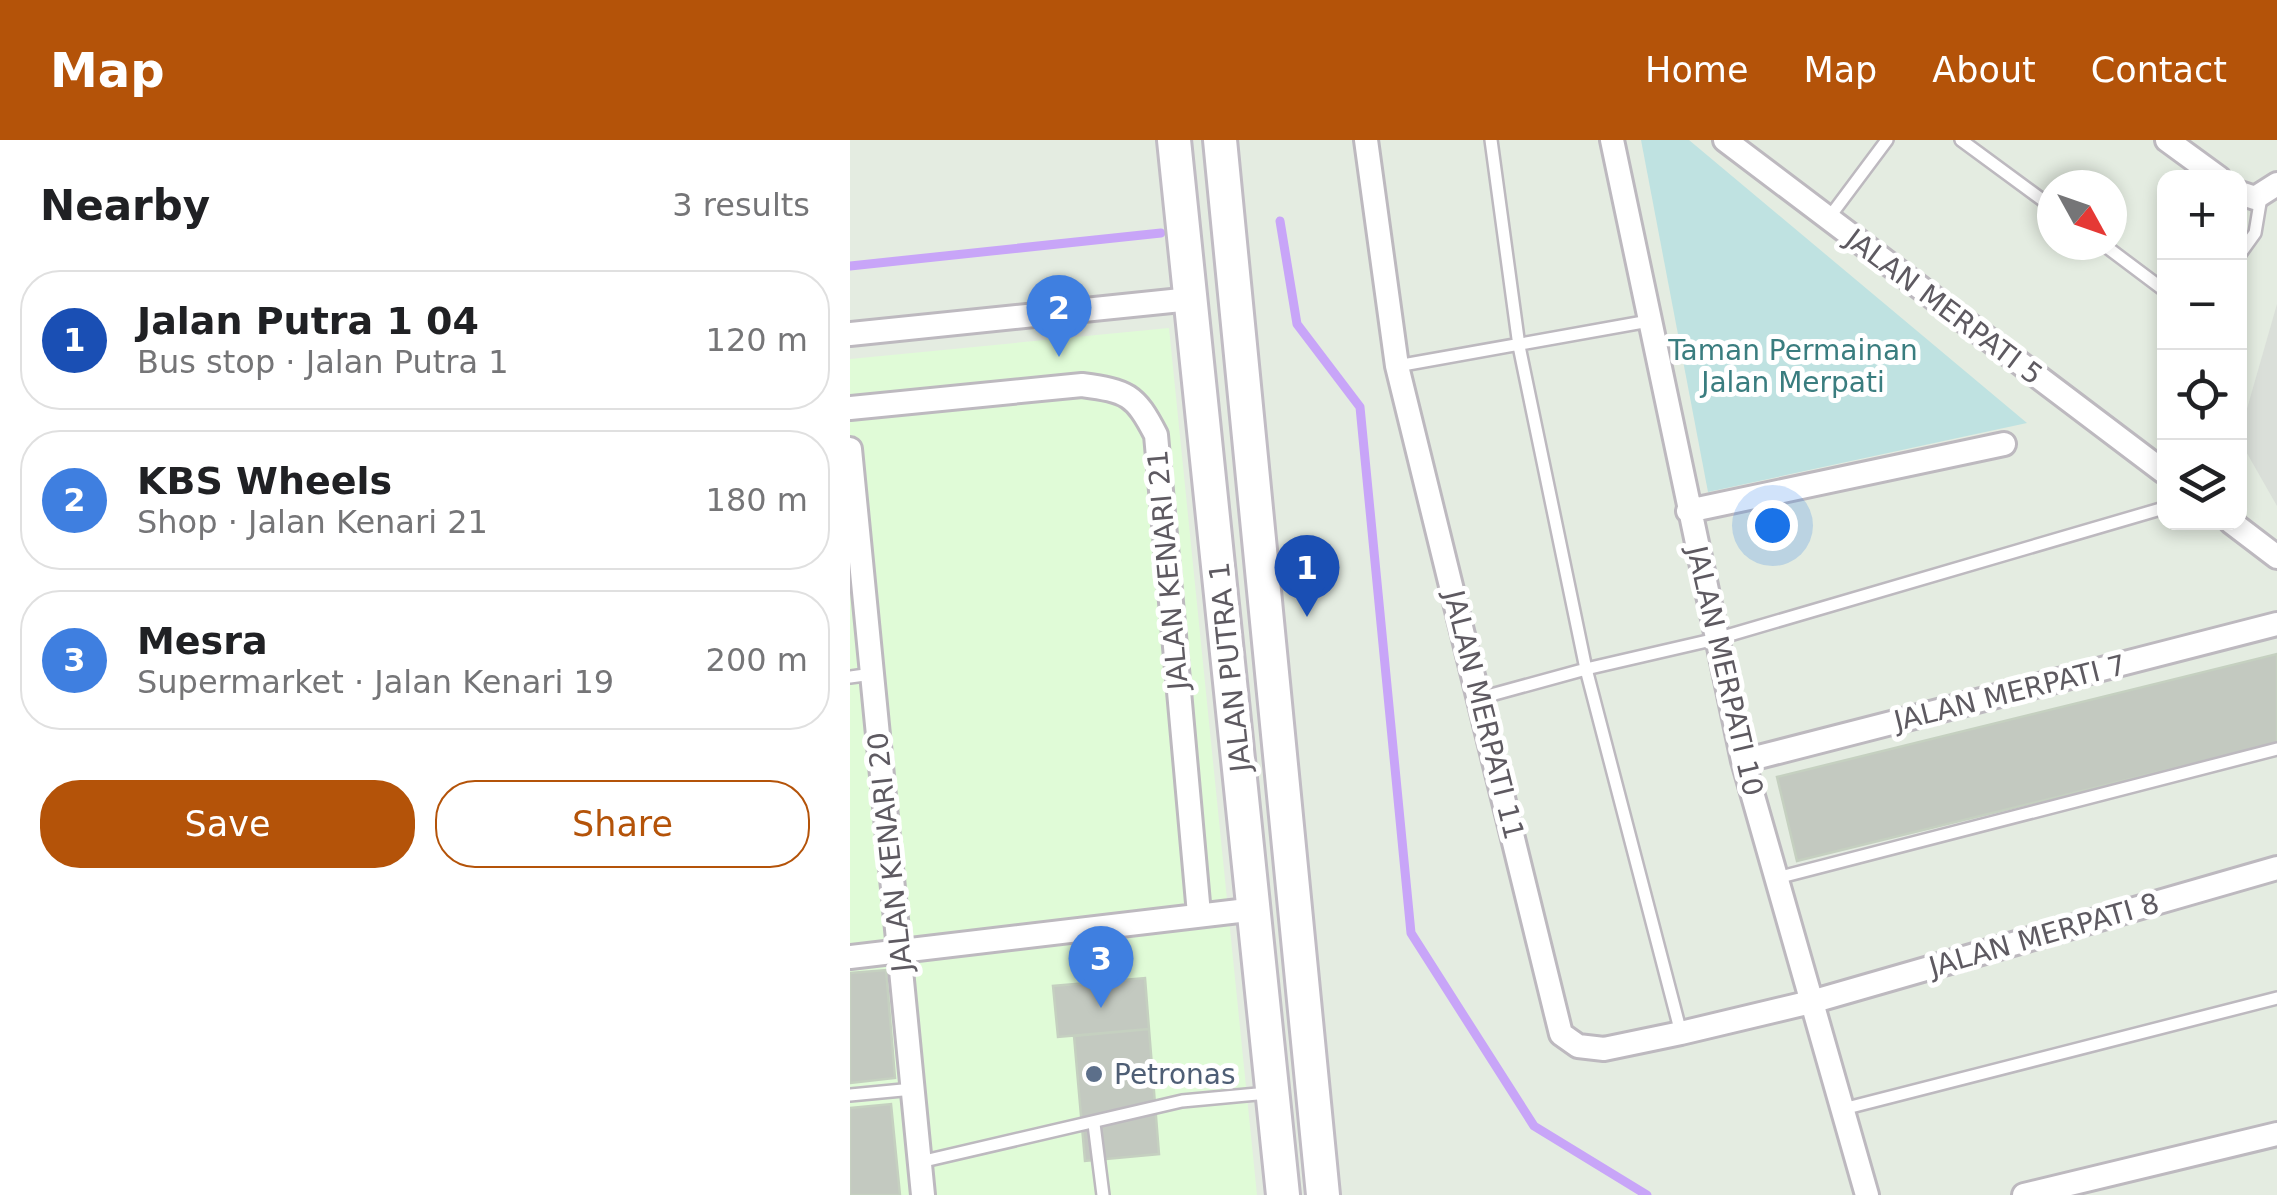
<!DOCTYPE html>
<meta charset="utf-8">
<style>
:root{--surface:#fff;--page:#f2f2f2;--text:#202124;--muted:#757577;--line:#e0e0e0;--accent:#b45309}
body{margin:0;font-family:"DejaVu Sans",sans-serif;background:var(--page);color:var(--text)}
.controls{position:absolute;right:30px;top:30px;display:grid;overflow:hidden;border-radius:20px;box-shadow:0 5px 15px #0003}
.controls button{width:90px;height:90px;display:grid;place-items:center;padding:0;border:0;border-bottom:2px solid var(--line);background:var(--surface);color:var(--text);font:50px sans-serif}
.compass{position:absolute;left:1187px;top:30px;width:90px;height:90px;border-radius:50%;background:var(--surface);box-shadow:0 5px 15px #0003;rotate:130deg}
.you{position:absolute;left:922px;top:385px;width:35px;height:35px;margin:-25px;border:8px solid #fff;border-radius:50%;background:#1a73e8;box-shadow:0 0 0 15px #1a73e833}
.badge{display:grid;place-items:center;width:65px;height:65px;border-radius:50%;background:var(--accent);color:#fff;font-size:32px;font-weight:700}
.pin{position:absolute;translate:-50% -82px;filter:drop-shadow(0 2px 5px #0008)}
.pin::after{content:'';position:absolute;top:52px;width:35px;height:30px;background:inherit;clip-path:polygon(0 0,100% 0,50% 100%)}
.list{margin:0;padding:0;list-style:none}
h2{display:flex;justify-content:space-between;align-items:center;height:130px;margin:0;padding:0 40px;font-size:42px}
h2 small{font-size:32px;font-weight:400;color:var(--muted)}
.list li{display:grid;grid-template-columns:65px 1fr auto;gap:30px;align-items:center;box-sizing:border-box;height:140px;margin:0 20px 20px;padding:0 20px;border:2px solid var(--line);border-radius:40px}
.list b{display:block;font-size:38px;white-space:nowrap}
.list p{margin:0;font-size:32px;white-space:nowrap;color:var(--muted)}
.list em{font-size:32px;font-style:normal;color:var(--muted)}
.actions{display:flex;gap:20px;padding:30px 40px}
.actions a{flex:1;padding:22px 0;border:2px solid var(--accent);border-radius:40px;text-align:center;font-size:35px;color:var(--accent)}
.actions .main{background:var(--accent);color:#fff}
.icon{flex:none;width:55px;height:55px;fill:none;stroke:currentColor;stroke-width:2;stroke-linecap:round;stroke-linejoin:round}
.map{position:relative;flex:none;width:1427px;height:1055px;overflow:hidden}
header{display:flex;align-items:center;gap:60px;box-sizing:border-box;height:140px;padding:0 50px;background:var(--accent);color:#fff}
header strong{font-size:48px}
nav{display:flex;gap:55px;margin-inline-start:auto;font-size:35px}
main{display:flex}
aside{flex:1;background:var(--surface)}
.map>svg:first-child{display:block}
.commercial{fill:#e0fbd7}
.industrial{fill:#dadfd9}
.green{fill:#bfe2e1}
.lines{fill:none;stroke-linecap:round;stroke-linejoin:round}
.stream{stroke:#c8a5f8;stroke-width:9}
.building{fill:#c3c9c0;stroke:#c5d0c0;stroke-width:2.5}
.lane-casing{stroke:#bdb9bf;stroke-width:16}
.street-casing{stroke:#bdb9bf;stroke-width:28}
.secondary-casing{stroke:#c1bcc4;stroke-width:38}
.lane{stroke:#fff;stroke-width:11}
.street{stroke:#fff;stroke-width:22}
.secondary{stroke:#fff;stroke-width:32}
.service-dot{fill:#5c6f8a;stroke:#fff;stroke-width:4}
.labels{text-anchor:middle;dominant-baseline:central;stroke-width:10;stroke-linejoin:round;paint-order:stroke}
.street-label{font-size:28px;fill:#5e5a61;stroke:#fff}
.park-label{font-size:28px;fill:#3a7d7f;stroke:#fff}
.service-label{font-size:28px;fill:#4e5e75;stroke:#fff;text-anchor:start}
</style>
<header>
<strong>Map</strong>
<nav><a>Home</a><a>Map</a><a>About</a><a>Contact</a></nav>
</header>
<main>
<aside>
<h2>Nearby<small>3 results</small></h2>
<ul class="list">
<li><span class="badge" style="background:#1a4fb4">1</span><div><b>Jalan Putra 1 04</b><p>Bus stop · Jalan Putra 1</p></div><em>120 m</em></li>
<li><span class="badge" style="background:#3f7fe0">2</span><div><b>KBS Wheels</b><p>Shop · Jalan Kenari 21</p></div><em>180 m</em></li>
<li><span class="badge" style="background:#3f7fe0">3</span><div><b>Mesra</b><p>Supermarket · Jalan Kenari 19</p></div><em>200 m</em></li>
</ul>
<div class="actions"><a class="main">Save</a><a>Share</a></div>
</aside>
<div class="map">
<svg width="1427" height="1055" viewBox="0 0 1427 1055">
<rect width="100%" height="100%" fill="#e4ece1"/>
<path class="commercial" d="M319,188l88,867h-407v-836z"/>
<path class="industrial" d="M1427,164v202l-37,-65v-8z"/>
<path class="green" d="M791,0h48l338,283 -319,69z"/>
<g class="lines">
<path class="stream" d="M430,81l17,103 63,83 51,526 123,193 113,69
M0,126l311,-33"/>
</g>
<path class="building" d="M1427,514v89l-480,118 -20,-84z
M36,830l9,108 -45,5v-110z
M295,838l4,51 -91,8 -5,-51z
M299,889l10,125 -74,7 -11,-125z
M41,964l9,91h-50v-87z"/>
<g class="lines">
<g class="lane-casing">
<path id="lane" d="M641,0l28,206 67,323 95,364
M1111,0l91,67
M978,79l59,-79
M1254,105l60,45
M1390,114l15,-21 6,-36
M547,226l252,-45
M0,537l22,-3
M630,558l106,-29 130,-30 448,-131
M927,738l500,-129
M0,955l63,-6
M993,969l434,-111
M244,984l9,71
M70,1022l262,-61 86,-8"/>
</g>
<g class="street-casing">
<path id="street" d="M516,0l31,226 164,668 17,12 26,3 77,-16 130,-31 466,-134
M762,0l131,621 124,434
M875,0l439,332
M1317,0l52,38
M1390,53l15,5 22,-14
M0,194l341,-35
M0,268l232,-23c45,6 53,9 74,50l43,479
M0,309l73,746
M838,371l316,-67
M1381,382l46,35
M893,621l534,-137
M0,817l406,-48
M1174,1055l253,-61"/>
</g>
<g class="secondary-casing">
<path id="secondary" d="M324,0l109,1055
M370,0l103,1055"/>
</g>
<use href="#lane" class="lane"/>
<use href="#street" class="street"/>
<use href="#secondary" class="secondary"/>
</g>
<circle class="service-dot" cx="244" cy="934" r="10"/>
<g class="labels">
<g class="street-label">
<text transform="translate(1094 167) rotate(37)">JALAN MERPATI 5</text>
<text transform="translate(318 430) rotate(-95)">JALAN KENARI 21</text>
<text transform="translate(380 527) rotate(-96)">JALAN PUTRA 1</text>
<text transform="translate(875 531) rotate(77)">JALAN MERPATI 10</text>
<text transform="translate(1160 553) rotate(-14)">JALAN MERPATI 7</text>
<text transform="translate(634 575) rotate(76)">JALAN MERPATI 11</text>
<text transform="translate(40 712) rotate(-96)">JALAN KENARI 20</text>
<text transform="translate(1194 795) rotate(-16)">JALAN MERPATI 8</text>
</g>
<g class="park-label">
<text x="943" y="210">Taman Permainan<tspan x="943" dy="32">Jalan Merpati</tspan></text>
</g>
<g class="service-label">
<text x="264" y="934">Petronas</text>
</g>
</g>
</svg>
<div class="controls">
<button>+</button>
<button>−</button>
<button><svg class="icon" aria-label="locate" viewBox="0 0 24 24"><circle cx="12" cy="12" r="6"/><path d="M12 2v4M12 18v4M2 12h4M18 12h4"/></svg></button>
<button><svg class="icon" aria-label="layers" viewBox="0 0 24 24"><path d="M12 4l9 5-9 5-9-5zM3 14l9 5 9-5"/></svg></button>
</div>
<svg class="compass" viewBox="-18 -18 36 36"><path d="M0-13l5 13h-10z" fill="#e53935"/><path d="M0 13l5-13h-10z" fill="#757577"/></svg>
<div class="you"></div>
<div class="pin badge" style="left:457px;top:477px;background:#1a4fb4">1</div>
<div class="pin badge" style="left:209px;top:217px;background:#3f7fe0">2</div>
<div class="pin badge" style="left:251px;top:868px;background:#3f7fe0">3</div>
</div>
</main>
